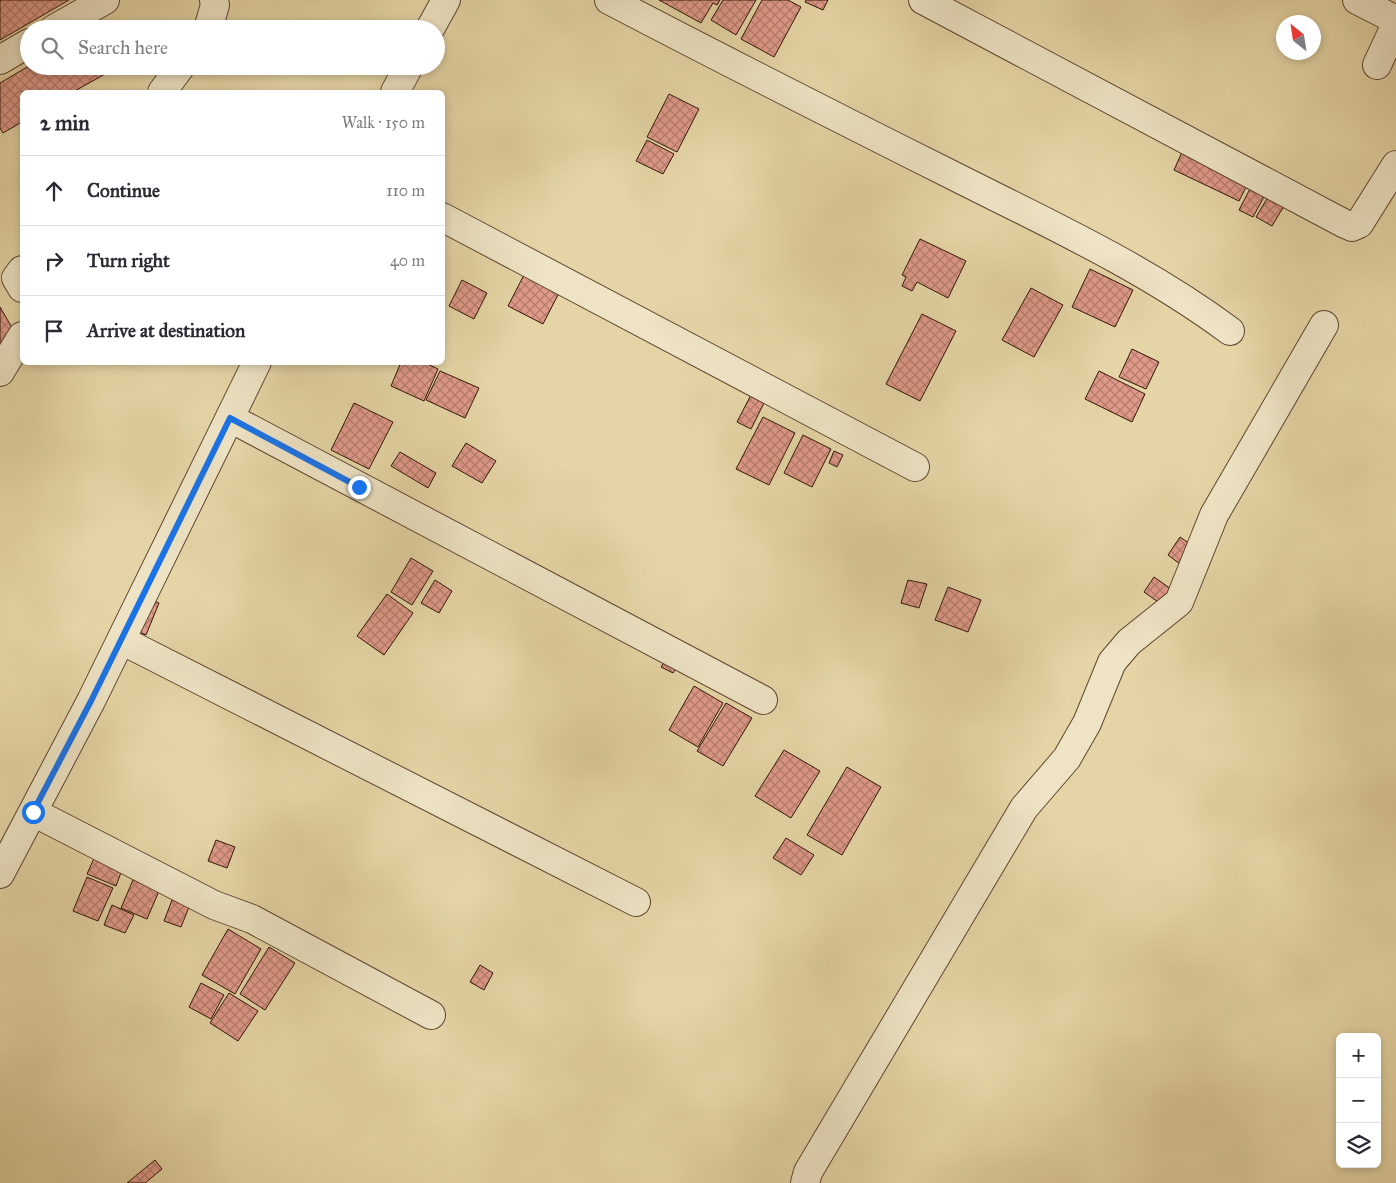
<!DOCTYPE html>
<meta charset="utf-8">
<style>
:root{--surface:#fff;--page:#f7f7f7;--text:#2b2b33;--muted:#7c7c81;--line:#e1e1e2}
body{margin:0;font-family:"IM FELL Great Primer",serif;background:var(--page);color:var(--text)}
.controls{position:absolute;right:15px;bottom:15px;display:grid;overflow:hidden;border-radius:8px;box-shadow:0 2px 8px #0003}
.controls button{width:45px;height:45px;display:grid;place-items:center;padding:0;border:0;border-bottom:1px solid var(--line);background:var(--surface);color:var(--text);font:25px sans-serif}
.compass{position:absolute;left:1276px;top:15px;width:45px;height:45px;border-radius:50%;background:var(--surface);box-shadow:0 2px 8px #0003;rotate:330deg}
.stop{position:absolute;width:15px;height:15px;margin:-11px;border:4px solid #1a73e8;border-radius:50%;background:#fff}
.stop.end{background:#1a73e8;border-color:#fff;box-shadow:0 1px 5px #0008}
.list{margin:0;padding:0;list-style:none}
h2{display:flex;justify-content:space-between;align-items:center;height:65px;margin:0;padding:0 20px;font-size:21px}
h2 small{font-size:16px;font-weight:400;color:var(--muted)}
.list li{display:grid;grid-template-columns:32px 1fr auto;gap:15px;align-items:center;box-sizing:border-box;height:70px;padding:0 20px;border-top:1px solid var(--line)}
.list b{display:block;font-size:19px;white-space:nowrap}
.list em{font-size:16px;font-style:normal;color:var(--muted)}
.icon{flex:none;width:28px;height:28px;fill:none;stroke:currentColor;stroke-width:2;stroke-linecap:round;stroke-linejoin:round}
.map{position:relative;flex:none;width:1396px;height:1183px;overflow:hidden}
.search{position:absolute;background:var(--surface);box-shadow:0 2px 8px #0003;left:20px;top:20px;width:425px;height:55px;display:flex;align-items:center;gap:12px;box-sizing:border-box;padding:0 18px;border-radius:28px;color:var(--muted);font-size:19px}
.panel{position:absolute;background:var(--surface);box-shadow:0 2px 8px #0003;left:20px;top:90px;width:425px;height:275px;border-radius:8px}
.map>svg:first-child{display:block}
.building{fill:url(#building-cross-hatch);stroke:#311508}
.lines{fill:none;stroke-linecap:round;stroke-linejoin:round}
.minor-casing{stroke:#5e4530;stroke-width:30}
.minor{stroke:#eee4c5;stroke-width:28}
.route{stroke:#1a73e8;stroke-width:6}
</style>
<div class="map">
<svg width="1396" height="1183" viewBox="0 0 1396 1183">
<defs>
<pattern id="building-cross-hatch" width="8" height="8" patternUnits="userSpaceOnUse" patternTransform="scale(1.25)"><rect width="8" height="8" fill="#df9a89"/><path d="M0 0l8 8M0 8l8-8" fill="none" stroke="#b57c6e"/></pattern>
</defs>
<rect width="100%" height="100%" fill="#e5d5a6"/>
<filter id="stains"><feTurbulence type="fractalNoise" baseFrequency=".004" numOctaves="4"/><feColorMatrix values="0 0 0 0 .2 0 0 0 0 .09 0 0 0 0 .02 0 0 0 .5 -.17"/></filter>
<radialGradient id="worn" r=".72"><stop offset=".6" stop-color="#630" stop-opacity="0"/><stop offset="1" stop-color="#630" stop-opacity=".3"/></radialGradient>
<path class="building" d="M0,0h69l-69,40z
M659,0h61l-3,5 -4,-2 -12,20z
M723,0h33l-20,35 -25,-15z
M762,0h26l13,7 -27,50 -33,-18z
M806,0h22l-5,10 -18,-8z
M29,66h72l4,8 -32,18h-51v30l-19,11 -3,-5v-45z
M669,94l30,15 -22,43 -30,-15z
M647,140l27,14 -11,20 -27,-13z
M1182,152l66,31 -9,18 -65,-31z
M1251,187l14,8 -12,22 -14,-7z
M1268,197l16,9 -12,20 -16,-9z
M920,239l46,22 -18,37 -31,-16 -5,9 -10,-5 4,-9 -4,-2z
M1090,269l43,21 -18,37 -43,-20z
M526,271l35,18 -18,35 -35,-18z
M462,280l25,13 -13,26 -25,-13z
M1031,288l32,17 -29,52 -32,-17z
M0,307l18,31 -18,11z
M922,314l34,17 -36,70 -34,-17z
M1132,349l27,13 -13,27 -27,-12z
M401,362h22l15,7 -14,32 -33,-15z
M440,371l39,17 -14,30 -39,-18z
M1099,371l46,23 -13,28 -47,-23z
M753,391l14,6 -16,32 -14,-7z
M354,403l39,19 -24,47 -38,-19z
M763,417l32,16 -26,52 -33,-16z
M803,435l28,14 -19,38 -28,-14z
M466,443l30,18 -14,22 -30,-17z
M834,451l9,4 -6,12 -8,-4z
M400,452l36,21 -8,15 -37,-22z
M1180,537l13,9 -13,18 -12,-9z
M411,558l22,13 -21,34 -21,-13z
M1154,577l17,12 -10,15 -17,-12z
M435,580l17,11 -13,22 -18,-10z
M908,580l19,4 -8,24 -18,-5z
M948,587l33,13 -13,32 -33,-12z
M387,594l26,19 -29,42 -27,-19z
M146,597l13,6 -13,32 -13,-5z
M667,657l12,7 -6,9 -12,-6z
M694,686l29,17 -25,44 -29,-17z
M726,703l26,15 -29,48 -26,-15z
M784,750l36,21 -29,47 -36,-22z
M847,767l34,20 -39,68 -35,-20z
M786,838l28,17 -13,20 -28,-17z
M216,840l19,7 -8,21 -19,-7z
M95,856l28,11 -7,19 -29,-12z
M87,877l26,11 -15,33 -25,-10z
M133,880l26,11 -12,28 -26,-11z
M172,900l17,7 -8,20 -17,-6z
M112,905l22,10 -9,18 -21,-8z
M228,929l33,20 -26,45 -33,-19z
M269,947l26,16 -30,47 -25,-16z
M480,965l13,8 -9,17 -14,-8z
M201,983l23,12 -13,24 -22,-12z
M229,993l29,18 -20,30 -28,-18z
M155,1160l7,9 -17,14h-18z"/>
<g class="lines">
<g class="minor-casing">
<path id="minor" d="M609,0c113,59 227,117 341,174 95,48 194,93 280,157
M923,0l422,224 7,3 7,-3 37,-59
M1357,0l39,20
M54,29l51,-29
M208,29l7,-24 -1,-5
M430,29l16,-29
M0,60l29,-17
M1377,65l19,-41
M162,92l19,-26
M395,92l14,-26
M442,217l473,250
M22,270l-6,8 6,10
M0,372l22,-36
M230,418l533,282
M121,640l515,262
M33,812l181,93 38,14 179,96
M0,874l91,-173 166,-339
M805,1183l3,-11 216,-364 43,-50 20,-35 25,-61 17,-20 50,-40 35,-87 110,-190"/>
</g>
<use href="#minor" class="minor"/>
</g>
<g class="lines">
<path class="route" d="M33,812l58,-111 139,-283 129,69"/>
</g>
<rect width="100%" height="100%" filter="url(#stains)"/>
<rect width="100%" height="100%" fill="url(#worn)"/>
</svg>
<div class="controls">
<button>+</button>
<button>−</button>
<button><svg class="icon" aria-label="layers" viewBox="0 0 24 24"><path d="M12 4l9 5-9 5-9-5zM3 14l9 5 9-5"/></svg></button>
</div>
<svg class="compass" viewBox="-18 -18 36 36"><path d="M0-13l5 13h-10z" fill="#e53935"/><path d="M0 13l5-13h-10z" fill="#7c7c81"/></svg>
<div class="stop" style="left:33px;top:812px"></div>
<div class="stop end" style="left:359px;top:487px"></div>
<div class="search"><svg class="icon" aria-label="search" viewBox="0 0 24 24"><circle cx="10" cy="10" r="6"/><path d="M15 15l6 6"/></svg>Search here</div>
<section class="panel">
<h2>2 min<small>Walk · 150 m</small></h2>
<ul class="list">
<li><svg class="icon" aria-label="ahead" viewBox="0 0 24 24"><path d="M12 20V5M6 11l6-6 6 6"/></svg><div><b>Continue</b></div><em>110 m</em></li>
<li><svg class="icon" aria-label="right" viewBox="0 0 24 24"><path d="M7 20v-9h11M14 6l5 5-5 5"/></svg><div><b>Turn right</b></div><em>40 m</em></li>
<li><svg class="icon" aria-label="arrive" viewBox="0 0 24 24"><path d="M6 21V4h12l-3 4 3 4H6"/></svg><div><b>Arrive at destination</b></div></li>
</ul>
</section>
</div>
